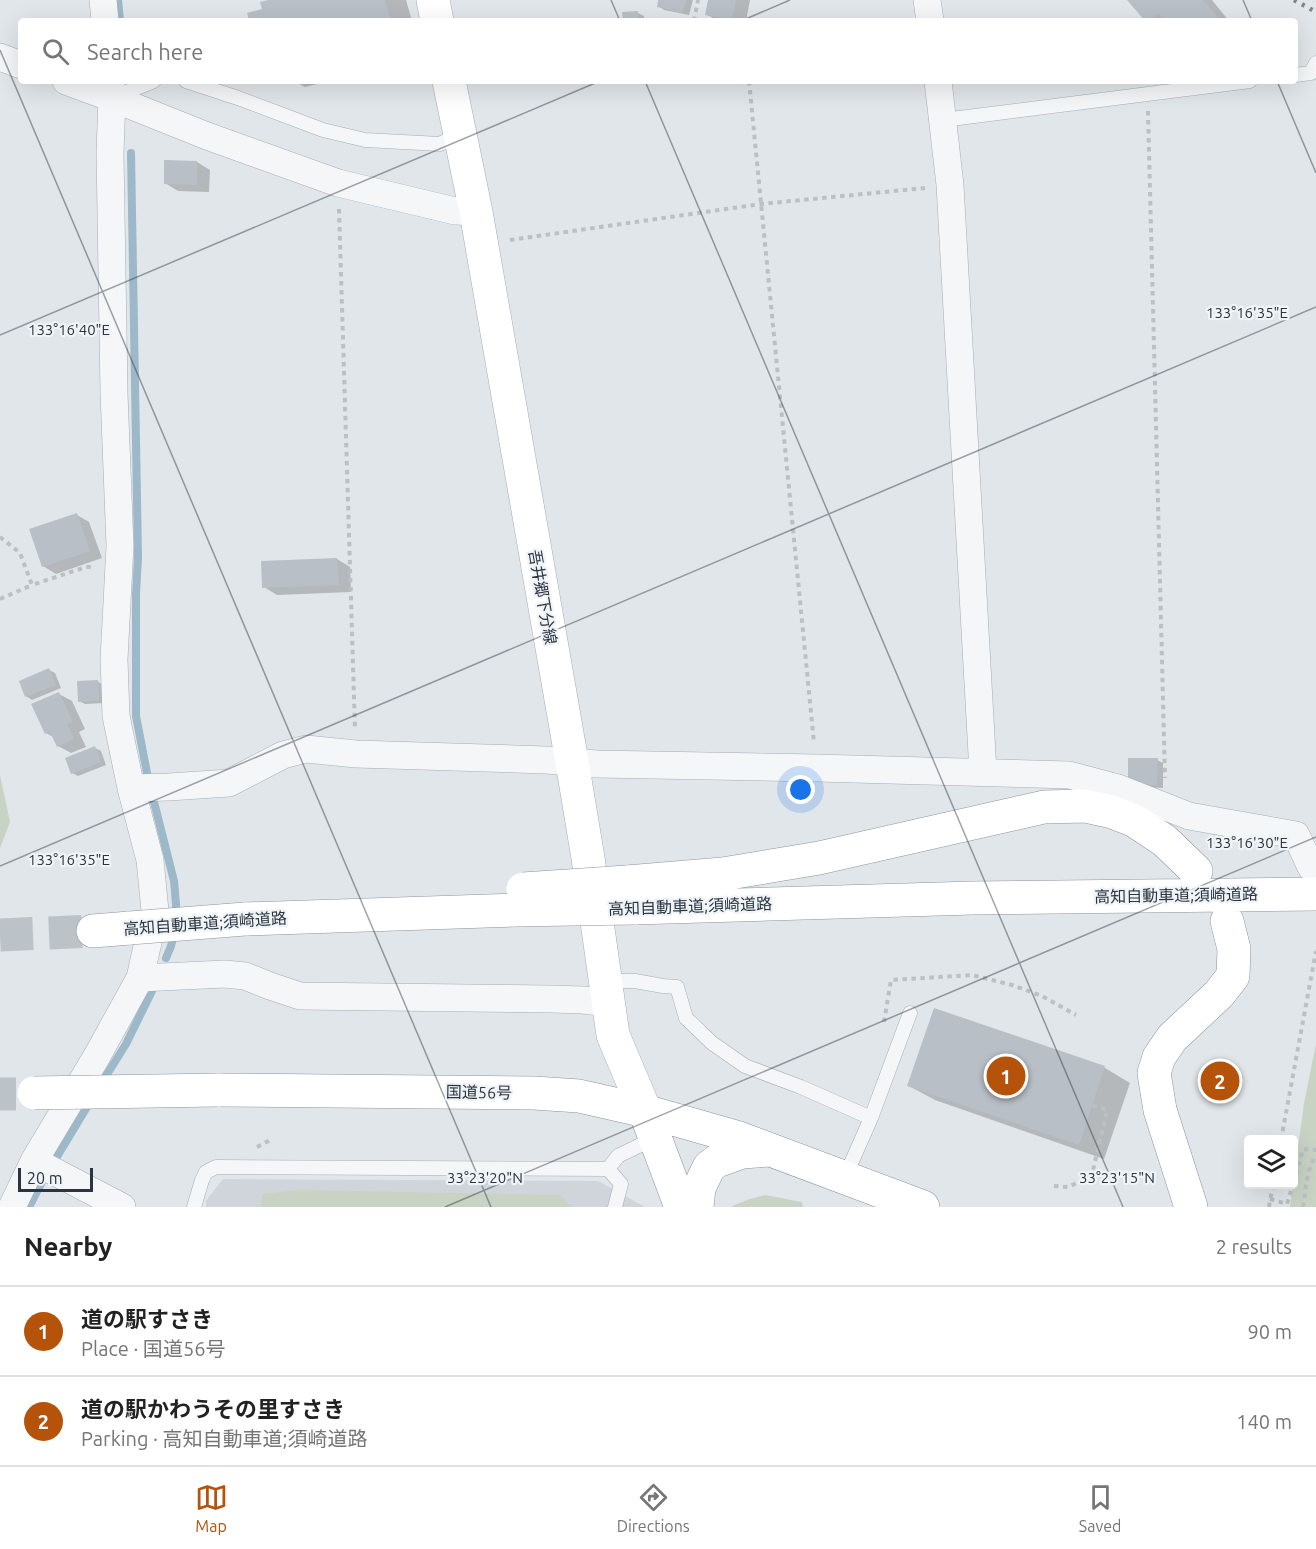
<!DOCTYPE html>
<meta charset="utf-8">
<style>
:root{--surface:#fff;--page:#f2f2f2;--text:#222;--muted:#767676;--line:#e0e0e0;--accent:#b45309}
body{margin:0;font-family:Ubuntu,"Noto Sans JP",sans-serif;background:var(--page);color:var(--text)}
.controls{position:absolute;right:18px;bottom:18px;display:grid;overflow:hidden;border-radius:6px;box-shadow:0 6px 24px #0002}
.controls button{width:54px;height:54px;display:grid;place-items:center;padding:0;border:0;border-bottom:2px solid var(--line);background:var(--surface);color:var(--text);font:30px sans-serif}
.scale{position:absolute;left:18px;bottom:15px;width:75px;box-sizing:border-box;padding-left:6px;border:3px solid #2a3541;border-top:0;font-size:16px;line-height:21px;white-space:nowrap;color:#2a3541;-webkit-text-stroke:4px #f1f4f7;paint-order:stroke}
.you{position:absolute;left:801px;top:790px;width:21px;height:21px;margin:-15px;border:4px solid #fff;border-radius:50%;background:#1a73e8;box-shadow:0 0 0 9px #1a73e833}
.badge{display:grid;place-items:center;width:39px;height:39px;border-radius:50%;background:var(--accent);color:#fff;font-size:20px;font-weight:700}
.pin{position:absolute;translate:-50% -50%;border:3px solid #fff;box-shadow:0 2px 6px #0006}
.list{margin:0;padding:0;list-style:none}
h2{display:flex;justify-content:space-between;align-items:center;height:78px;margin:0;padding:0 24px;font-size:26px}
h2 small{font-size:20px;font-weight:400;color:var(--muted)}
.list li{display:grid;grid-template-columns:39px 1fr auto;gap:18px;align-items:center;box-sizing:border-box;height:90px;padding:0 24px;border-top:2px solid var(--line)}
.list b{display:block;font-size:22px;white-space:nowrap}
.list p{margin:0;font-size:20px;white-space:nowrap;color:var(--muted)}
.list em{font-size:20px;font-style:normal;color:var(--muted)}
.icon{flex:none;width:33px;height:33px;fill:none;stroke:currentColor;stroke-width:2;stroke-linecap:round;stroke-linejoin:round}
.map{position:relative;flex:none;width:1316px;height:1207px;overflow:hidden}
.search{position:absolute;background:var(--surface);box-shadow:0 6px 24px #0002;left:18px;right:18px;top:18px;height:66px;display:flex;align-items:center;gap:15px;box-sizing:border-box;padding:0 21px;border-radius:6px;color:var(--muted);font-size:22px}
.sheet{height:258px;background:var(--surface)}
nav{display:flex;justify-content:space-around;align-items:center;box-sizing:border-box;height:84px;border-top:2px solid var(--line);background:var(--surface);font-size:16px;color:var(--muted)}
nav a{display:grid;justify-items:center;gap:3px}
nav .on{color:var(--accent)}
.map>svg:first-child{display:block}
.built{fill:#cfd5db}
.green{fill:#c9d3c3}
.shadow{fill:#0003}
.lines{fill:none;stroke-linecap:round;stroke-linejoin:round}
.stream{stroke:#9db8c8;stroke-width:8}
.building{fill:#b9bfc6}
.highway-tunnel{stroke:#bcc3c8;stroke-width:33;stroke-dasharray:33 16;stroke-linecap:butt}
.lane-casing{stroke:#a6adb4;stroke-width:15}
.street-casing{stroke:#a6adb4;stroke-width:28}
.secondary-casing{stroke:#a6adb4;stroke-width:34}
.highway-casing{stroke:#8995a0;stroke-width:34}
.path{stroke:#bbc0c5;stroke-width:4;stroke-dasharray:4.5 4.5;stroke-linecap:butt}
.lane{stroke:#f4f6f8;stroke-width:14}
.street{stroke:#f4f6f8;stroke-width:27}
.secondary{stroke:#fff;stroke-width:33}
.highway{stroke:#fff;stroke-width:33}
.rail{stroke:#7b8793;stroke-width:4.5;stroke-dasharray:3 6;stroke-linecap:butt}
.highway-bridge-casing{stroke:#8995a0;stroke-width:34;stroke-linecap:butt}
.highway-bridge{stroke:#fff;stroke-width:33}
.ticks{fill:none;stroke:#2a3541;stroke-width:1.5;stroke-opacity:0.45}
.labels{text-anchor:middle;dominant-baseline:central;stroke-width:4.5;stroke-linejoin:round;paint-order:stroke}
.street-label{font-size:16px;fill:#2a3541;stroke:#f1f4f7}
.ticks-label{font-size:15px;text-anchor:middle;fill:#2a3541;stroke:#f1f4f7;stroke-width:4.5;stroke-linejoin:round;paint-order:stroke}
</style>
<div class="map">
<svg width="1316" height="1207" viewBox="0 0 1316 1207">
<rect width="100%" height="100%" fill="#e1e6ea"/>
<path class="built" d="M223,1179l375,2 47,26h-439v-6z"/>
<path class="green" d="M0,775l10,47 -10,26z
M1316,1044v163h-26l14,-104z
M299,1190l261,5 11,12h-310l1,-13z
M765,1195l37,7 1,5h-71v-1l18,-7z"/>
<path class="shadow" d="M274,0h132l6,21h-161z
M660,0h33l-4,15 -25,-5 -5,-4z
M709,0h41l-4,21h-28l-12,-7z
M1129,0h83l17,21h-83z
M638,13l6,3v5h-20z
M294,81h35l-24,6z
M165,162h32l13,8 -1,22 -31,-1 -13,-8z
M77,515l12,7 13,36 -46,16 -13,-8z
M337,559l13,8 1,25 -74,3 -13,-8z
M49,670l6,3 6,15 -29,12 -6,-4z
M97,681l6,4 1,18 -19,1 -6,-3z
M59,694l13,7 13,28 -6,3 7,15 -15,6 -13,-7 -3,-8 -9,-5z
M95,748l6,3 5,14 -28,11 -6,-3z
M1157,760l6,3v25l-19,-1z
M935,1009l170,59 25,15 -26,76 -169,-59 -26,-14z"/>
<g class="lines">
<path class="stream" d="M118,0l2,21
M131,153l7,404 -2,37v122l11,57
M153,798l21,83 3,35
M166,958l5,-12 3,-12
M101,1084l25,-40 26,-53
M55,1160l35,-58
M29,1207l13,-25"/>
</g>
<path class="building" d="M268,0h117l6,21h-142l-2,-8 15,-4 -2,-7z
M658,0h28l-3,13 -26,-6z
M708,0h28l-4,20 -27,-5z
M1127,0h76l18,21h-56l-7,-7 -8,7h-5z
M638,11l1,10h-16l-1,-9z
M164,160l33,1v24l-33,-1z
M77,513l13,38 -48,16 -13,-38z
M337,558l2,27 -77,3 -1,-27z
M49,668l7,17 -31,12 -6,-16z
M98,680l1,20 -21,2 -1,-21z
M59,692l14,30 -6,2 7,15 -17,8 -7,-15 -5,2 -14,-30z
M95,746l6,16 -30,12 -6,-16z
M1128,758h30l-1,27h-21l-8,-7z
M934,1008l171,58 -26,79 -172,-59z"/>
<g class="lines">
<path class="highway-tunnel" d="M0,935l93,-4
M0,1094h16"/>
<g class="lane-casing">
<path id="lane" d="M1295,75l16,-2 5,-10
M186,81l52,17 85,32 42,10 75,4 19,-10
M114,97l40,-16
M943,120l307,-39
M605,981h30l28,5 14,1 9,31 26,25 33,23 56,21 70,31
M608,1169l13,15 -6,23
M845,1177l26,-59 39,-105
M194,1207l8,-27 4,-8 10,-5 392,2 10,-13 37,-18"/>
</g>
<g class="street-casing">
<path id="street" d="M103,0l2,21
M927,0l3,21
M0,57l21,8
M66,81l46,17 95,38 131,47 117,28 21,1
M938,81l12,104 33,587
M131,788l38,-1 60,-4 54,-28 23,-6 50,5 190,6 51,4 219,4 253,7 49,13 71,28 107,19 15,32
M140,978l85,-4 20,2 25,10 30,10 251,3 32,1 25,3
M34,1161l88,46
M12,1207l22,-46 63,-105 43,-78 15,-67 -5,-51 -19,-72 -15,-72 -2,-57 6,-113 -6,-153 -4,-240 2,-55 -1,-17"/>
</g>
<g class="secondary-casing">
<path id="secondary" d="M433,0l4,21
M449,81l27,131 96,550 16,96 25,177 32,76"/>
</g>
<g class="highway-casing">
<path id="highway" d="M627,882l96,-8 96,-16 225,-51 41,-1 27,6 23,9 30,20 31,30
M634,908l339,-10 343,-4
M245,919l270,-9
M93,931l37,-3
M217,1090l317,3 45,3 66,15 91,26 187,70
M645,1111l36,96
M697,1207l2,-19 10,-21 8,-6 25,-9 27,-2
M1191,1207l-31,-97 -6,-37 5,-16 13,-19 47,-44 14,-18 1,-27 -7,-28"/>
</g>
<path class="path" d="M649,21h1
M694,21l4,-21
M749,81l65,662
M1148,111l17,667
M339,209l16,520
M510,240l251,-36 164,-16
M0,537l20,16 12,32 54,-18h8
M0,599l32,-14
M884,1022l7,-42 81,-5 40,10 30,11 34,19
M1281,1140l35,-189
M257,1147l15,-8
M1294,1183l9,-34 13,1
M1054,1186l14,1 15,-7 10,-10 14,-60 -15,-5
M1270,1199l17,5 6,-20
M1269,1207l4,-23
M1303,1207c3,-18 3,-36 13,-52"/>
<use href="#lane" class="lane"/>
<use href="#street" class="street"/>
<use href="#secondary" class="secondary"/>
<use href="#highway" class="highway"/>
<path class="rail" d="M1294,0l22,12"/>
<g class="highway-bridge-casing">
<path id="highway-bridge" d="M523,889l104,-7
M515,910l119,-2
M130,928l115,-9
M34,1093l183,-3"/>
</g>
<use href="#highway-bridge" class="highway-bridge"/>
</g>
<path class="ticks" d="M611,0l9,21M1243,0l9,21M741,21l49,-21M0,50l491,1157M645,81l478,1126M1277,81l39,92M0,335l600,-254M0,866l1316,-559M445,1207l871,-370"/>
<g class="labels">
<g class="street-label">
<text transform="translate(543 597) rotate(80)">吾井郷下分線</text>
<text transform="translate(1176 895) rotate(-1)">高知自動車道;須崎道路</text>
<text transform="translate(690 906) rotate(-2)">高知自動車道;須崎道路</text>
<text transform="translate(205 923) rotate(-4)">高知自動車道;須崎道路</text>
<text transform="translate(479 1092) rotate(1)">国道56号</text>
</g>
</g>
<g class="ticks-label">
<text x="1247" y="318">133°16'35"E</text>
<text x="69" y="335">133°16'40"E</text>
<text x="1247" y="848">133°16'30"E</text>
<text x="69" y="865">133°16'35"E</text>
<text x="485" y="1183">33°23'20"N</text>
<text x="1117" y="1183">33°23'15"N</text>
</g>
</svg>
<div class="controls">
<button><svg class="icon" aria-label="layers" viewBox="0 0 24 24"><path d="M12 4l9 5-9 5-9-5zM3 14l9 5 9-5"/></svg></button>
</div>
<div class="scale">20 m</div>
<div class="you"></div>
<div class="pin badge" style="left:1006px;top:1076px">1</div>
<div class="pin badge" style="left:1220px;top:1081px">2</div>
<div class="search"><svg class="icon" aria-label="search" viewBox="0 0 24 24"><circle cx="10" cy="10" r="6"/><path d="M15 15l6 6"/></svg>Search here</div>
</div>
<section class="sheet">
<h2>Nearby<small>2 results</small></h2>
<ul class="list">
<li><span class="badge">1</span><div><b>道の駅すさき</b><p>Place · 国道56号</p></div><em>90 m</em></li>
<li><span class="badge">2</span><div><b>道の駅かわうその里すさき</b><p>Parking · 高知自動車道;須崎道路</p></div><em>140 m</em></li>
</ul>
</section>
<nav>
<a class="on"><svg class="icon" aria-label="map" viewBox="0 0 24 24"><path d="M3 6l6-2 6 2 6-2v14l-6 2-6-2-6 2zM9 4v14M15 6v14"/></svg>Map</a>
<a><svg class="icon" aria-label="directions" viewBox="0 0 24 24"><path d="M12 3l9 9-9 9-9-9zM9 14v-3h6M13 9l2 2-2 2"/></svg>Directions</a>
<a><svg class="icon" aria-label="saved" viewBox="0 0 24 24"><path d="M7 4h10v16l-5-4-5 4z"/></svg>Saved</a>
</nav>
